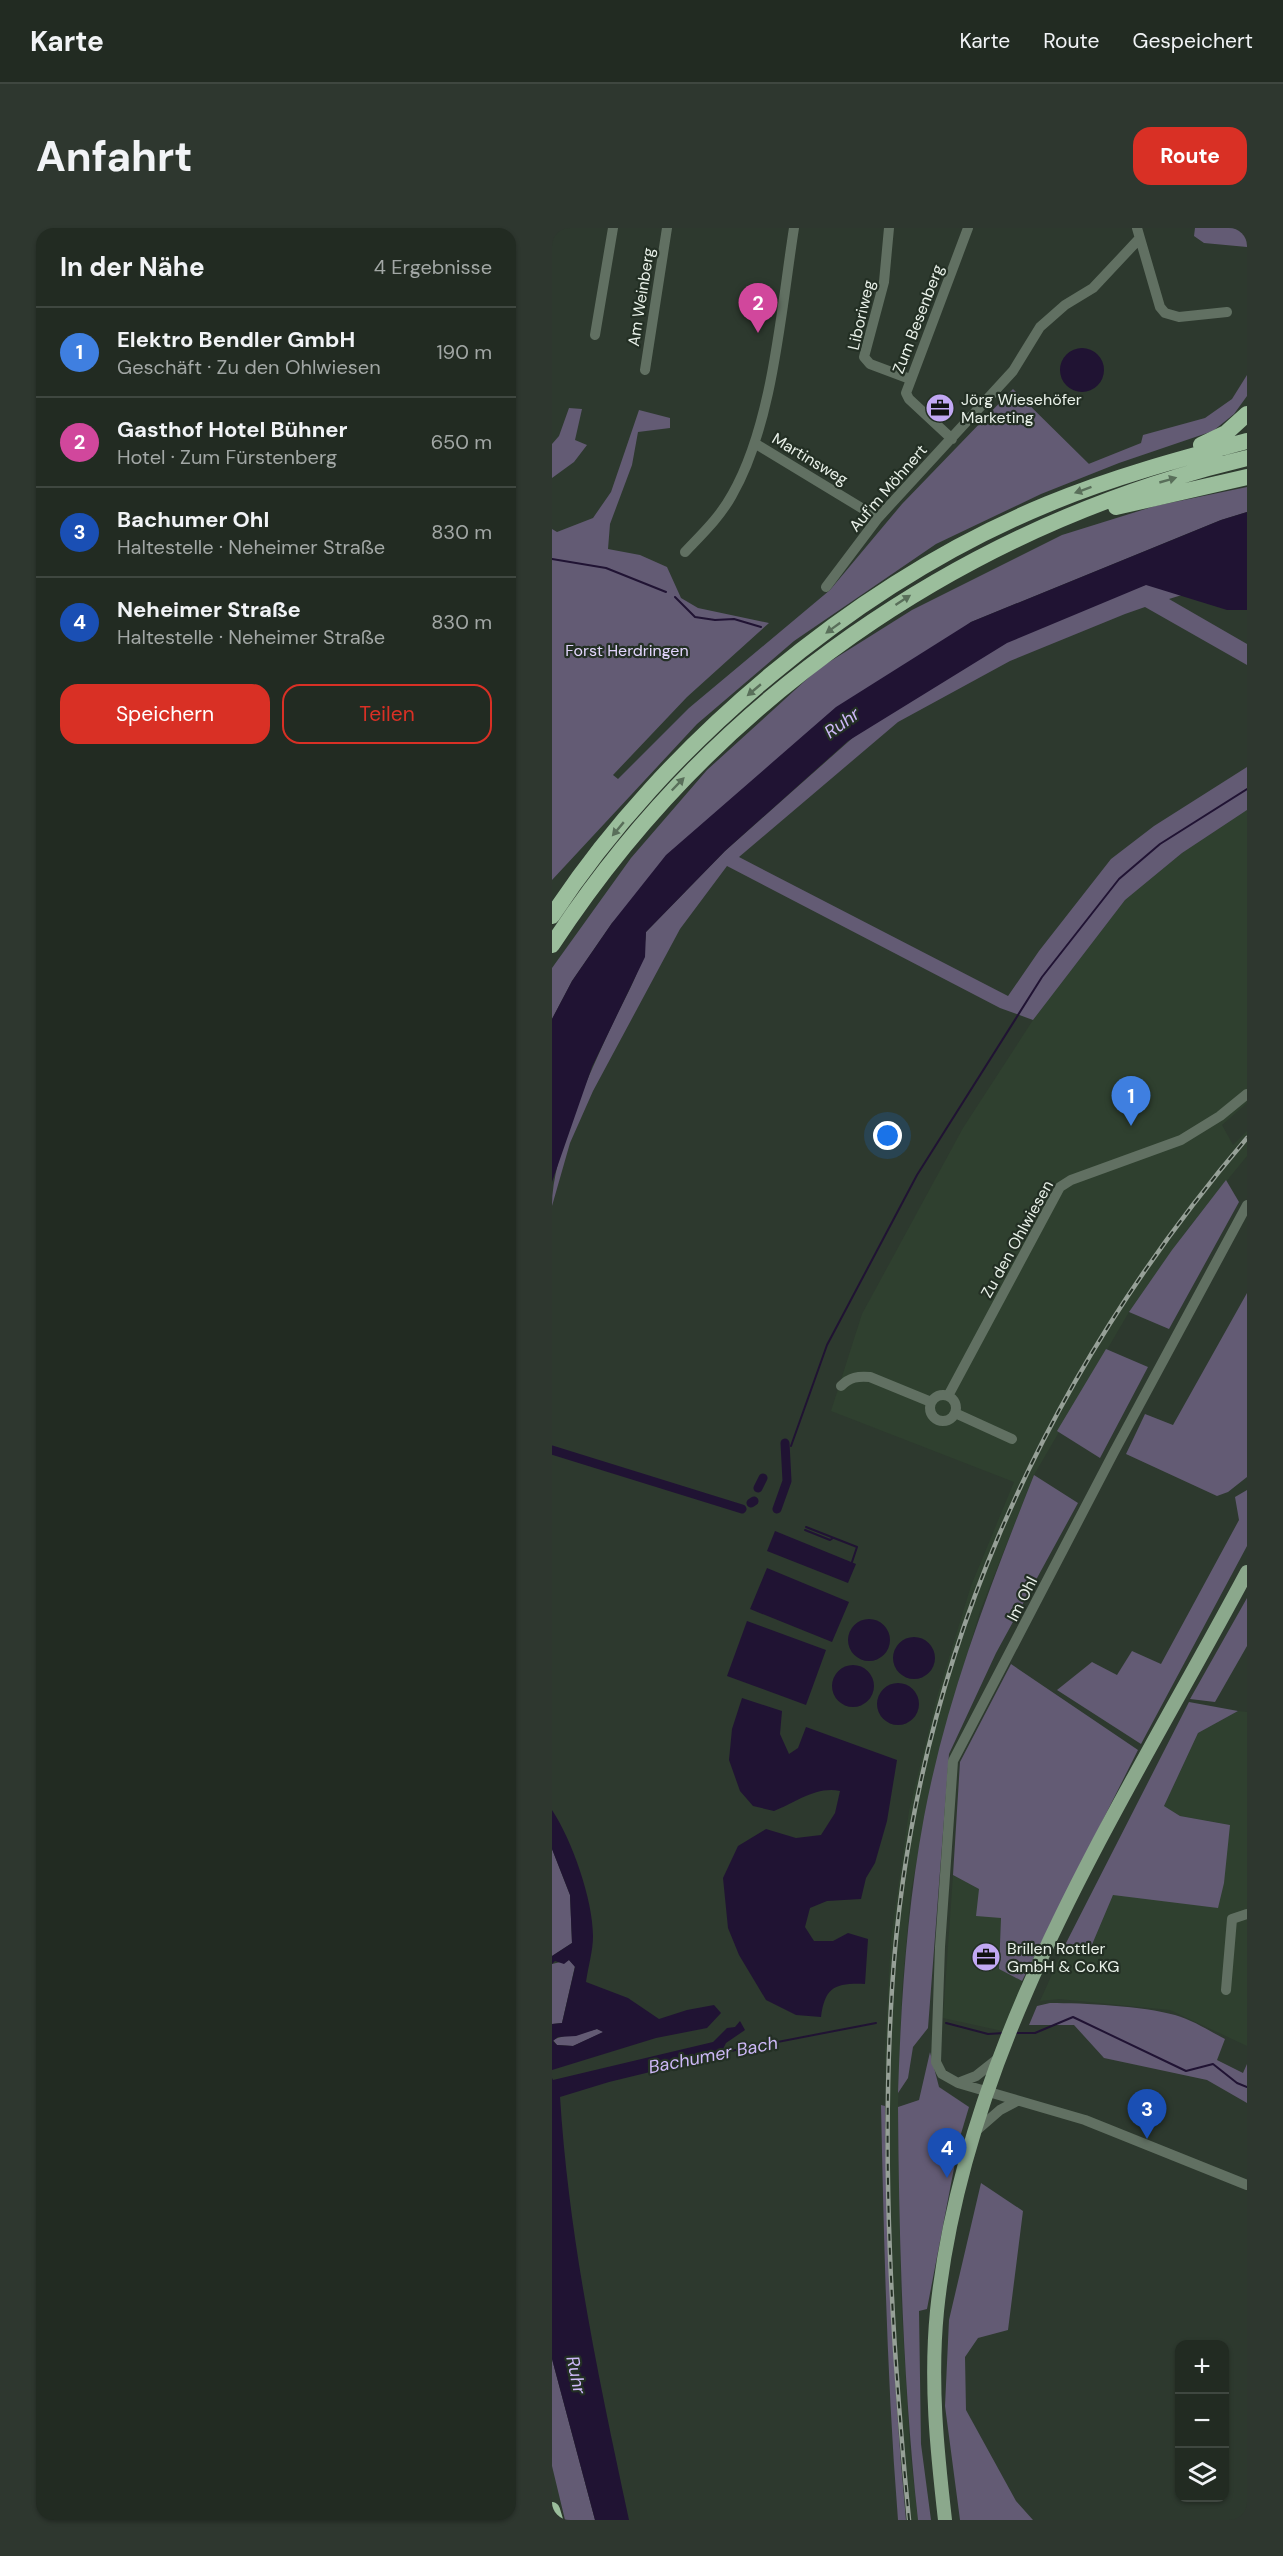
<!DOCTYPE html>
<html lang="de">
<meta charset="utf-8">
<style>
:root{--surface:#222b22;--page:#2e372f;--text:#f1f3f6;--muted:#a2a7a5;--line:#3f4740;--accent:#d93025}
body{margin:0;font-family:"DM Sans",sans-serif;background:var(--page);color:var(--text)}
.controls{position:absolute;right:18px;bottom:18px;display:grid;overflow:hidden;border-radius:12px;box-shadow:0 2px 4px #0004}
.controls button{width:54px;height:54px;display:grid;place-items:center;padding:0;border:0;border-bottom:2px solid var(--line);background:var(--surface);color:var(--text);font:30px sans-serif}
.you{position:absolute;left:336px;top:908px;width:21px;height:21px;margin:-15px;border:4px solid #fff;border-radius:50%;background:#1a73e8;box-shadow:0 0 0 9px #1a73e833}
.badge{display:grid;place-items:center;width:39px;height:39px;border-radius:50%;background:var(--accent);color:#fff;font-size:20px;font-weight:700}
.pin{position:absolute;translate:-50% -50px;filter:drop-shadow(0 2px 3px #0008)}
.pin::after{content:'';position:absolute;top:32px;width:21px;height:18px;background:inherit;clip-path:polygon(0 0,100% 0,50% 100%)}
.list{margin:0;padding:0;list-style:none}
h2{display:flex;justify-content:space-between;align-items:center;height:78px;margin:0;padding:0 24px;font-size:26px}
h2 small{font-size:20px;font-weight:400;color:var(--muted)}
.list li{display:grid;grid-template-columns:39px 1fr auto;gap:18px;align-items:center;box-sizing:border-box;height:90px;padding:0 24px;border-top:2px solid var(--line)}
.list b{display:block;font-size:22px;white-space:nowrap}
.list p{margin:0;font-size:20px;white-space:nowrap;color:var(--muted)}
.list em{font-size:20px;font-style:normal;color:var(--muted)}
.actions{display:flex;gap:12px;padding:18px 24px}
.actions a{flex:1;padding:14px 0;border:2px solid var(--accent);border-radius:18px;text-align:center;font-size:21px;color:var(--accent)}
.actions .main{background:var(--accent);color:#fff}
.icon{flex:none;width:33px;height:33px;fill:none;stroke:currentColor;stroke-width:2;stroke-linecap:round;stroke-linejoin:round}
.map{position:relative;flex:none;width:695px;height:2292px;overflow:hidden;border-radius:18px}
header{display:flex;align-items:center;gap:36px;box-sizing:border-box;height:84px;padding:0 30px;background:var(--surface);border-bottom:2px solid var(--line)}
header strong{font-size:28px}
nav{display:flex;gap:33px;margin-inline-start:auto;font-size:21px}
.intro{display:flex;align-items:center;justify-content:space-between;box-sizing:border-box;height:144px;padding:0 36px}
h1{margin:0;font-size:42px}
.button{padding:15px 27px;border-radius:18px;background:var(--accent);color:#fff;font-size:21px;font-weight:700}
main{display:flex;gap:36px;padding:0 36px}
aside{flex:1;background:var(--surface);border-radius:18px;box-shadow:0 2px 4px #0004}
.map>svg:first-child{display:block}
.built{fill:#2f402f}
.green{fill:#635b74}
.water{fill:#201333;fill-rule:evenodd}
.lines{fill:none;stroke-linecap:round;stroke-linejoin:round}
.stream{stroke:#201333;stroke-width:2}
.canal{stroke:#201333;stroke-width:9}
.minor{stroke:#617062;stroke-width:10}
.major{stroke:#8ba88c;stroke-width:14}
.highway{stroke:#9bbe9c;stroke-width:16}
.rail-casing{stroke:#96a097;stroke-width:4.5}
.rail{stroke:#232f24;stroke-width:2;stroke-dasharray:7;stroke-linecap:butt}
.oneway{fill:#596f5a}
.labels{text-anchor:middle;dominant-baseline:central;stroke-width:4.5;stroke-linejoin:round;paint-order:stroke}
.street-label{font-size:16px;fill:#e9f1e9;stroke:#232f24}
.poi-label{font-size:16px;fill:#e9f1e9;stroke:#232f24;text-anchor:start}
.park-label{font-size:16px;fill:#e3d6fd;stroke:#232f24}
.water-label{font-size:18px;font-style:italic;fill:#ceb9f8;stroke:#232f24}
</style>
<header>
<strong>Karte</strong>
<nav><a>Karte</a><a>Route</a><a>Gespeichert</a></nav>
</header>
<div class="intro"><h1>Anfahrt</h1><a class="button">Route</a></div>
<main>
<aside>
<h2>In der Nähe<small>4 Ergebnisse</small></h2>
<ul class="list">
<li><span class="badge" style="background:#3f7fe0">1</span><div><b>Elektro Bendler GmbH</b><p>Geschäft · Zu den Ohlwiesen</p></div><em>190 m</em></li>
<li><span class="badge" style="background:#d1479c">2</span><div><b>Gasthof Hotel Bühner</b><p>Hotel · Zum Fürstenberg</p></div><em>650 m</em></li>
<li><span class="badge" style="background:#1a4fb4">3</span><div><b>Bachumer Ohl</b><p>Haltestelle · Neheimer Straße</p></div><em>830 m</em></li>
<li><span class="badge" style="background:#1a4fb4">4</span><div><b>Neheimer Straße</b><p>Haltestelle · Neheimer Straße</p></div><em>830 m</em></li>
</ul>
<div class="actions"><a class="main">Speichern</a><a>Teilen</a></div>
</aside>
<div class="map">
<svg width="695" height="2292" viewBox="0 0 695 2292">
<rect width="100%" height="100%" fill="#2d392e"/>
<path class="built" d="M695,582v293l-25,22 11,20 14,-14v25l-57,70 -61,86 -95,163 -54,136 -41,141 -28,138 -9,99 -4,118 3,191 9,153 8,69h-12l-12,-138 -7,-142 -2,-190 6,-112 18,-127 28,-114 34,-111 43,-104 -183,-71 31,-97 101,-186 70,-108 92,-120 57,-47z
M686,1483l9,1v334l-77,-36 -111,-11 -19,2 25,-56 26,2 22,-52 117,-70 -50,-9 -16,-10 34,-73z
M401,1647l26,14 22,29 -2,51 23,12 -15,51 -64,-14z"/>
<path class="green" d="M643,0h52v19l-43,-4 -10,-7z
M695,147v21l-13,18 -21,17 -94,32 -78,31 -105,50 -142,97 -97,83 -145,156v-351l5,3 36,-14 18,-26 28,-82 31,8v10l-32,4 -6,33 -22,59 -2,25 32,6 27,12 14,31 17,10 71,15 -82,74 -74,78 5,4 71,-71 141,-118 72,-86 111,-115 76,75 -13,5 65,-26 2,-8 62,-17 27,-19z
M17,180l13,1 -7,31 12,5 -13,17 -22,16v-34l7,-8z
M695,259v25l-26,8 -250,102 -359,301 -40,58 -20,38v-51l79,-110 76,-88 111,-101 94,-59 150,-75 93,-29z
M695,327l-4,21 -74,23 78,45v21l-102,-58 -20,7 -115,47 -112,61 -159,135 269,139 31,-45 72,-92 43,-33 93,-59v43l-65,43 -57,47 -92,120 -33,-12 -273,-142 -47,63 -87,162 -23,52 -18,63c0,-53 39,-136 62,-185 15,-31 30,-54 32,-89l79,-81 158,-140 83,-54 152,-64z
M674,952l13,22 -70,127 -40,-17 43,-62z
M695,1065v184l-19,15 -11,4 -91,-42 19,-40 28,11z
M554,1121l42,18 -48,91 -43,-27z
M482,1247l44,28 -82,150 -47,101 -21,274 -15,19 -5,31 -10,15c3,-93 9,-184 26,-276 22,-118 66,-231 110,-342z
M695,1262v56l-106,198 -84,-54 35,-28 25,13 15,-24 29,13 78,-144 -4,-23z
M695,1370v48l-32,56 -25,-3z
M459,1436l127,86 -116,231 -23,-12 2,-51 -25,-2 3,-27 -26,-14 7,-113z
M637,1474l49,9 -40,22 -34,73 16,10 50,9 -6,58 -6,25 -105,-13 -22,52 -26,-2z
M0,1621l18,46 2,48 -20,13z
M17,1732l6,6 -13,57 -10,1v-60z
M498,1775c34,0 93,3 125,12 18,5 34,16 50,24l-8,21 26,13 4,-9v39l-40,-23 -103,-22 -30,-33h-45l8,-19z
M45,1801l7,3 -31,14 -16,-1 -4,-5c6,-4 33,-8 44,-11z
M378,1824l9,35 30,20 -9,30 -33,172 -8,2 2,133 10,76h-13c-15,-138 -19,-275 -20,-413l21,-7z
M329,1877l4,1c2,138 8,276 21,414h-8c-11,-138 -14,-276 -17,-415z
M429,1955l42,28 -15,119 -30,8 -13,19 1,53 50,91 17,19h-73l-15,-114 4,-86z
M0,2131l43,161h-30l-13,-54z"/>
<path class="water" d="M508 142a22 22 0 1 1 44 0a22 22 0 1 1-44 0Z
M695,284v98h-20l-81,-25 -139,58 -159,98 -123,110 -79,81 -1,25 -53,110 -40,115v-163l20,-38 40,-58 54,-68 170,-148 135,-85 250,-102z
M223,1303l81,33 -8,19 -81,-32z
M215,1340l82,34 -17,40 -82,-33z
M296 1412a21 21 0 1 1 42 0a21 21 0 1 1-42 0Z
M195,1393l79,29 -20,55 -79,-29z
M341 1430a21 21 0 1 1 42 0a21 21 0 1 1-42 0Z
M280 1458a21 21 0 1 1 42 0a21 21 0 1 1-42 0Z
M325 1476a21 21 0 1 1 42 0a21 21 0 1 1-42 0Z
M190,1470l40,13 -2,23 9,20 9,-6 8,-21 91,33 -10,61 -12,42 -9,15 -5,21 -34,2 -17,7 -5,19 9,14h19l15,-8 20,6 -3,45c-30,-1 -40,3 -44,33l-25,-2 -30,-15 -27,-45 -11,-27 -5,-50 15,-32 28,-17 30,9 25,-3 14,-22 5,-22c-24,-5 -45,12 -66,20l-21,-5 -13,-15 -11,-31 3,-31z
M0,1582c20,30 41,90 41,126 0,15 -5,31 -7,46l42,16 31,21 28,-9 27,-5 7,8 -14,15 -51,10 -104,32v-46l10,-1 13,-56 -6,-7 -5,4 -9,-3 -3,3v-8l20,-13 -2,-48 -18,-46zM45,1801l6,3 -30,14 -16,-1 -4,-4 5,-4 18,-1z
M188,1793l5,9 -19,13 -6,12 -111,27 -49,15c9,143 39,283 69,423h-34l-43,-161v-281l1,2 160,-38 14,-14 8,-1z"/>
<g class="lines">
<path class="stream" d="M0,331l54,9 60,24
M123,369l20,20 20,3 19,-1 27,8
M239,1218l36,-101 90,-170 125,-198 77,-98 41,-35 87,-55
M254,1299l51,20 -5,15
M253,1302l25,10 3,-2
M394,1795l42,11 16,-1
M464,1805h19l38,-16 113,54 27,-7 24,19 10,4
M168,1825l156,-30"/>
<path class="canal" d="M0,1222l190,59
M206,1260l5,-10
M199,1275l3,-2
M225,1281l10,-28 -2,-38"/>
<path class="minor" d="M337,0l-5,54 -20,75 6,7 40,15
M585,0l23,79 5,6 14,4 48,-5
M43,107l18,-107
M93,142l22,-142
M400,211l-43,-40 -3,-6 62,-165
M204,216l122,74
M133,324c17,-18 35,-35 47,-57 41,-71 49,-185 62,-267
M274,359l52,-69 135,-147 27,-44 25,-22 28,-17 46,-49
M695,977l-133,247 -161,309 -13,186 -4,115 6,12 16,9 127,37 162,65
M289,1158c9,-9 17,-10 29,-9l61,25
M378 1180a13 13 0 1 1 26 0a13 13 0 1 1-26 0Z
M396,1168l112,-209 11,-7 110,-40 39,-24 27,-22
M403,1185l57,26
M674,1762l6,-71 15,-5
M406,1855l18,-7 24,-19
M425,1902l23,-20 17,-9"/>
<path class="major" d="M393,2292c-8,-70 -15,-138 -8,-209 28,-271 185,-505 310,-739"/>
<path class="highway" d="M649,217l25,-12 21,-19
M564,279l131,-30
M0,688c112,-172 306,-334 496,-412 65,-27 132,-45 199,-63
M0,717c160,-245 410,-419 695,-487
M0,2282l3,10"/>
<g class="rail-casing">
<path id="rail" d="M357,2292c-17,-176 -28,-355 -17,-531 20,-321 148,-608 355,-851"/>
</g>
<use href="#rail" class="rail"/>
</g>
<defs><path id="oneway-solid" d="M-6-.8H1V-3.2L6.5 0L1 3.2V.8H-6Z" transform="scale(1.5)"/></defs>
<g class="oneway">
<use href="#oneway-solid" transform="translate(616 252) rotate(-16)"/>
<use href="#oneway-solid" transform="translate(531 262) rotate(160)"/>
<use href="#oneway-solid" transform="translate(351 372) rotate(-33)"/>
<use href="#oneway-solid" transform="translate(281 400) rotate(144)"/>
<use href="#oneway-solid" transform="translate(202 462) rotate(140)"/>
<use href="#oneway-solid" transform="translate(126 556) rotate(-46)"/>
<use href="#oneway-solid" transform="translate(66 601) rotate(130)"/>
</g>
<defs>
<g id="office-disc" transform="scale(1.5)"><circle r="9.5" fill="#c2a8f3" stroke="#232f24"/><path d="M-6-3h4V-5.5h4V-3h4V5H-6ZM-1-4.5V-3h2v-1.5ZM-6 0V1H6V0Z" fill="#111"/></g>
</defs>
<g fill-rule="evenodd">
<use href="#office-disc" x="388" y="180"/>
<use href="#office-disc" x="434" y="1729"/>
</g>
<g class="labels">
<g class="street-label">
<text transform="translate(89 69) rotate(-81)">Am Weinberg</text>
<text transform="translate(309 87) rotate(-77)">Liboriweg</text>
<text transform="translate(366 91) rotate(-69)">Zum Besenberg</text>
<text transform="translate(258 231) rotate(31)">Martinsweg</text>
<text transform="translate(336 260) rotate(-49)">Auf'm Möhnert</text>
<text transform="translate(465 1011) rotate(-61)">Zu den Ohlwiesen</text>
<text transform="translate(470 1371) rotate(-63)">Im Ohl</text>
</g>
<g class="poi-label">
<text x="409" y="171">Jörg Wiesehöfer<tspan x="409" dy="18">Marketing</tspan></text>
<text x="455" y="1720">Brillen Rottler<tspan x="455" dy="18">GmbH &amp; Co.KG</tspan></text>
</g>
<g class="park-label">
<text x="75" y="422">Forst Herdringen</text>
</g>
<g class="water-label">
<text transform="translate(290 495) rotate(-36)">Ruhr</text>
<text transform="translate(161 1827) rotate(-11)">Bachumer Bach</text>
<text transform="translate(24 2147) rotate(78)">Ruhr</text>
</g>
</g>
</svg>
<div class="controls">
<button>+</button>
<button>−</button>
<button><svg class="icon" aria-label="layers" viewBox="0 0 24 24"><path d="M12 4l9 5-9 5-9-5zM3 14l9 5 9-5"/></svg></button>
</div>
<div class="you"></div>
<div class="pin badge" style="left:579px;top:898px;background:#3f7fe0">1</div>
<div class="pin badge" style="left:206px;top:105px;background:#d1479c">2</div>
<div class="pin badge" style="left:595px;top:1911px;background:#1a4fb4">3</div>
<div class="pin badge" style="left:395px;top:1950px;background:#1a4fb4">4</div>
</div>
</main>
